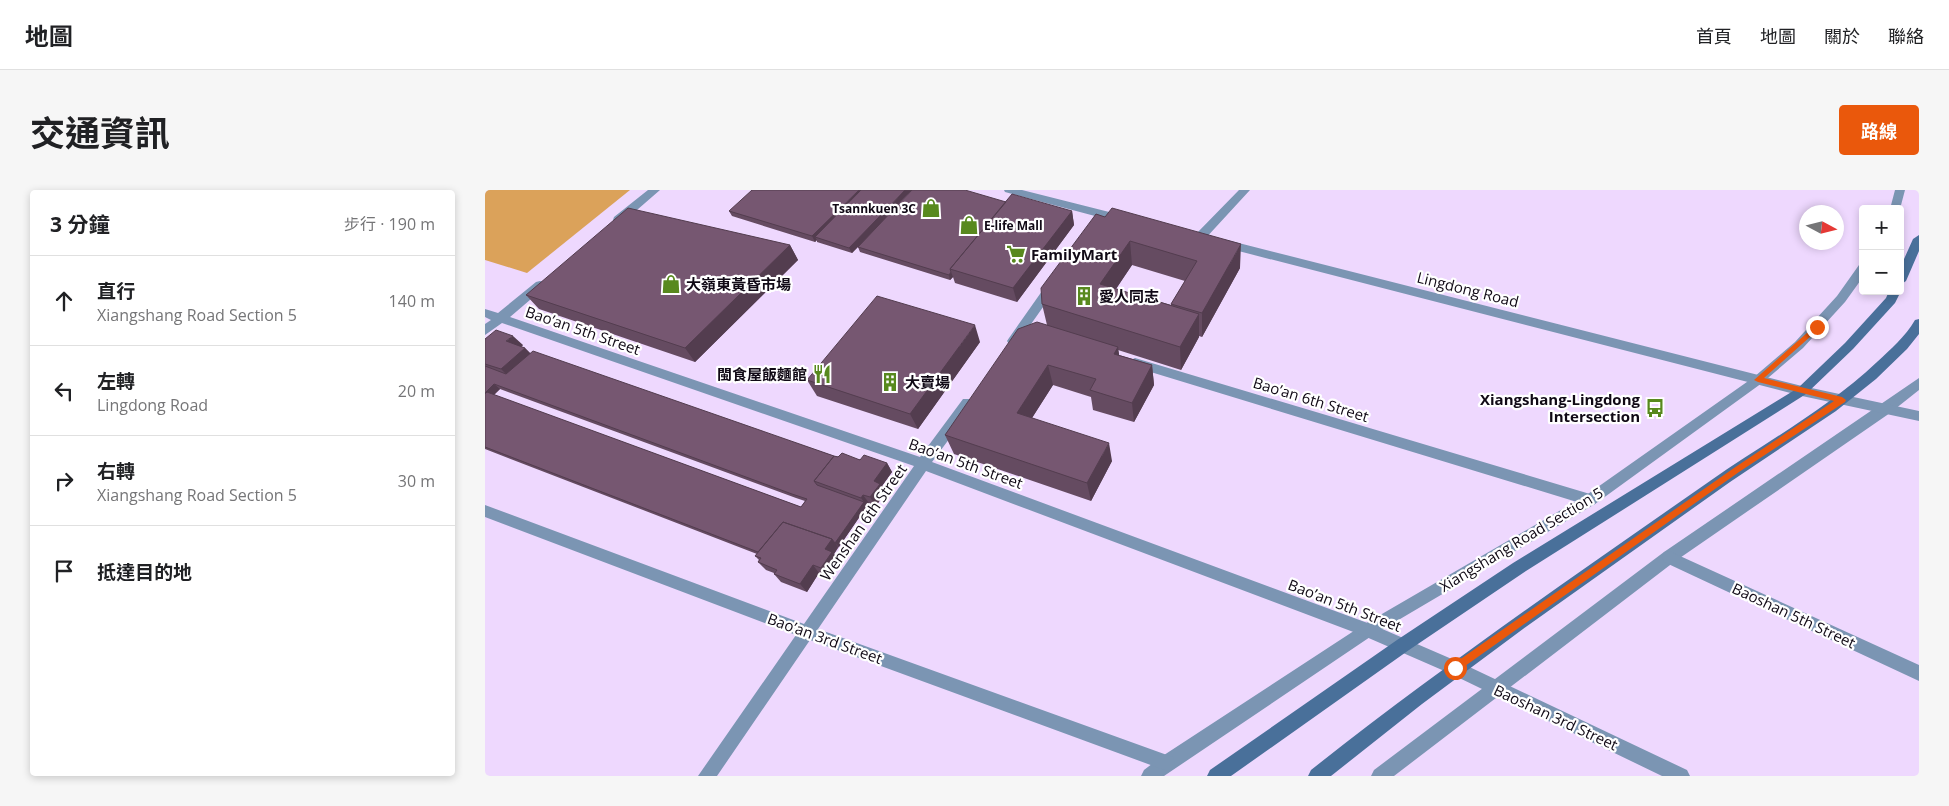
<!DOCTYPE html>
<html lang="zh-TW">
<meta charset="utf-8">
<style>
:root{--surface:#fff;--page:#f6f6f6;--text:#202124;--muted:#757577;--line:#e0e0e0;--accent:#ea580c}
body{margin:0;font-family:"Open Sans","Noto Sans TC",sans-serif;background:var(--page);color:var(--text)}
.controls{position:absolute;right:15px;top:15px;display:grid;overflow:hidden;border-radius:5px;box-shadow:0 2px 8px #0003}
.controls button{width:45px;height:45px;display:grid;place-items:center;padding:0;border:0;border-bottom:1px solid var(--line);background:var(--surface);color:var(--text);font:25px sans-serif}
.compass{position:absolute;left:1314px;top:15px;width:45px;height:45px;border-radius:50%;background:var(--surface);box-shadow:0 2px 8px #0003;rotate:97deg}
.stop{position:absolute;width:15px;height:15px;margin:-11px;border:4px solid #ea580c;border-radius:50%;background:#fff}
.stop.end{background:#ea580c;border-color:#fff;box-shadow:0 1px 5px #0008}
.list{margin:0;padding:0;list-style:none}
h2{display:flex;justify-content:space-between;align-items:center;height:65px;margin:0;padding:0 20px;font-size:21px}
h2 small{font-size:16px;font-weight:400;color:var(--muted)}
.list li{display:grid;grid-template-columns:32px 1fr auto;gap:15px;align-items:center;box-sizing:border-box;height:90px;padding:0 20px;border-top:1px solid var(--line)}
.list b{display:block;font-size:19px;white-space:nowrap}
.list p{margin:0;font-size:16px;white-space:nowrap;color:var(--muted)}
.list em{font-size:16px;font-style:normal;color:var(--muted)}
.icon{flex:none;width:28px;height:28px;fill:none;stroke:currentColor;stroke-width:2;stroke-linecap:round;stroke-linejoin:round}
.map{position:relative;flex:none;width:1434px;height:586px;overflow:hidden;border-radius:5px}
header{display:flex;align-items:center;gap:30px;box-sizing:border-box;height:70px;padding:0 25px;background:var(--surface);border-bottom:1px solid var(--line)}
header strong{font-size:24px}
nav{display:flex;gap:28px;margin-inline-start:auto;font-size:18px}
.intro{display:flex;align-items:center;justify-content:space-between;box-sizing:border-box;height:120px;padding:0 30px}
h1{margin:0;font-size:35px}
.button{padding:12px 22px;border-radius:5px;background:var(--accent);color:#fff;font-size:18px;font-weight:700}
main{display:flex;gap:30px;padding:0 30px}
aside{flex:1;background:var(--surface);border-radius:5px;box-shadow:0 2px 8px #0003}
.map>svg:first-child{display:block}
.green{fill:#dba25a}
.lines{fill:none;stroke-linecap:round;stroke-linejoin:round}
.service{fill:#7b95b3;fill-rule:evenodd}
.minor{fill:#7b95b3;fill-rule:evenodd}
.secondary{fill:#49709a;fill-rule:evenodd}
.wall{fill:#654b61;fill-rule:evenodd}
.shaded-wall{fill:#533d4f}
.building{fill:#765771;stroke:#533d4f}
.route{fill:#ea580c}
.labels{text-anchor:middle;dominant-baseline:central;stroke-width:4.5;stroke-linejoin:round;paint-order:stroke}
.far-poi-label{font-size:12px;font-weight:bold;fill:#100915;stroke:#fff;text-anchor:end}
.poi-label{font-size:15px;font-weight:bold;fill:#100915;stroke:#fff;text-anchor:start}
.street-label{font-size:15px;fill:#100915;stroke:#fff}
</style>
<header>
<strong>地圖</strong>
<nav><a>首頁</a><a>地圖</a><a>關於</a><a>聯絡</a></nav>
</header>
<div class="intro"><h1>交通資訊</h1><a class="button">路線</a></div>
<main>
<aside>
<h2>3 分鐘<small>步行 · 190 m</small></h2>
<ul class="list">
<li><svg class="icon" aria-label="ahead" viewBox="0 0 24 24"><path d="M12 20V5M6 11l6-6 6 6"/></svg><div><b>直行</b><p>Xiangshang Road Section 5</p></div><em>140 m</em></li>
<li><svg class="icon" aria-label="left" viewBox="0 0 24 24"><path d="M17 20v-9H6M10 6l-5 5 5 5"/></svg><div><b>左轉</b><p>Lingdong Road</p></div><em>20 m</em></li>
<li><svg class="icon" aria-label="right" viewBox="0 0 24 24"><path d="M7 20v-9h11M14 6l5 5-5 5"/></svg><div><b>右轉</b><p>Xiangshang Road Section 5</p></div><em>30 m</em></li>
<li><svg class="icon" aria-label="arrive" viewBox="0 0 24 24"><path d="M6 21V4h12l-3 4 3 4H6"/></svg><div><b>抵達目的地</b></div></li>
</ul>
</aside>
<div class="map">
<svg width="1434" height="586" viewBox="0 0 1434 586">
<rect width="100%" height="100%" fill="#eed8fe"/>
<path class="green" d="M0,0h145l-103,83 -42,-13z"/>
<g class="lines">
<path class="service" d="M1410,0h10l-5,19h-10z
M1378,74v13l-18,25 -42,46 -41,35 -167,121 -222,131 -209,141h-23l3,-6 17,-13 202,-132 222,-129 169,-119 41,-35 42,-46 22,-31z
M1434,188v12l-29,23 -216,149 -280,214h-23l3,-6 290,-218z"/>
<path class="minor" d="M163,0h12l-38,33h-8l-1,-3 1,-3z
M519,0h18l107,27 1,3 -5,4 -120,-32z
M754,0h11l-46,50h-8l-1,-3 1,-3z
M738,49l579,147 117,25v10l-117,-25 -583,-150 -2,-3z
M55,91l4,1 2,3 -2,3 -34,29 410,140 43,-58h10l1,4 -1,4 -41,55 441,163 88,38 226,107 3,6h-28l-213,-103 -85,-37 -438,-165 -108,158 349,126 6,2 2,6 -2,6 -6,2 -357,-131 -93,136h-19l98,-141 -311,-118v-12l319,119 110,-158 -412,-143 -17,12v-11l6,-4 -6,-3v-8l13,4 38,-31z
M566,93l6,4 -2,3 -38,54h-8l-2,-3 2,-3 38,-54z
M650,168l455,136 5,2 2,4 -2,4 -5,2 -459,-140 -2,-3 2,-3z
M1184,361l250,114v16l-255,-119 -2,-5 2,-5z"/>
<path class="secondary" d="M1434,45v16l-13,30 -6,4v-17l13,-29z
M1415,100l1,1 -6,12 -42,46 -47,45 -283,179 -114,77 -178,126h-24l3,-6 187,-130 116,-77 285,-175 47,-45 41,-45 3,-7z
M1434,129v15l-12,15 -31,30 -40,32 -106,71 -207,147 -101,75 -91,72h-23l3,-6c129,-102 264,-195 399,-289 56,-39 117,-72 167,-119 14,-13 28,-25 38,-42z"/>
</g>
<path class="wall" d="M521,12l66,9 2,14 -57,77 -62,-19 -2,-6 -3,3 -90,-28 -2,-5 -6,6 -35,-11v-2l-2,2 -83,-26 -3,-5z
M611,24l144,54 -38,69 -3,-1v1l-18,33 -63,-20 1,5 33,10 2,20 -20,37 -41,-12 -2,-13 -38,-12 -21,33 80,43 -21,40 -137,-47 -9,-19 102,-110 -5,-21zM647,75l53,16 -14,23v1l-55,-16z
M305,55l8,15 -103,102 -156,-53 -13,-14z
M0,149l38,6 -2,2 4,1 5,5 304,103 53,7 5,9 -10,14 3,7 -9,13 -7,-3 -35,51 5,6 -11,15 -9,-2 -12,19 -26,-10 -7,-8v-1l-8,-3 -8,-8 1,-2 -4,-4 2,-2 -272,-105zM15,199l296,109 9,3 -4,6 -307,-112z
M495,152l-62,87 -101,-33 -10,-16z"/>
<path class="shaded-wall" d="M374,0h7l-51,47 2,3 -2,2 -3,-6z
M420,0h7l-60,63 -3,-5z
M587,21l2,14 -57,77 -4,-14z
M645,51l2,24 -29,43 -3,-24z
M756,54l-1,24 -38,69v-24z
M305,55l8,15 -103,102 -10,-14z
M466,82l2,5 -3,3 -1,-5z
M714,124v23l-18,33 -1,-23z
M490,135l5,17 -62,87 -8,-15z
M28,146l10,9 -7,6 -10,-10z
M633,157l3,21 -7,-14z
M40,158l10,10 -24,21 -10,-10z
M563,175l5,20 -30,47 -6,-19z
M667,175l2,20 -20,37 -2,-19z
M9,194l6,5 -15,14v-10z
M624,253l3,18 -21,40 -4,-18z
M402,273l5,9 -10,14 3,7 -9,13 -6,-9 4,-16z
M378,305l6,8 -2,3 -6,-8z
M379,312l3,4 -28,41 -4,-4z
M347,349l6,8 -4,7 5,6 -11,15 -7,-7 4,-19z
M328,375l6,8 -12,19 -7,-8z"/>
<path class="building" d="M267,0h107l-47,46 -83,-25z
M376,0h44l-56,58 -34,-11z
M427,0h53l41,12 -56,67 1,3 -2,3 -91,-28z
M527,4l60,17 -59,77 -63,-19z
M143,18l162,37 -105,103 -159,-53z
M627,18l129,36 -39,69 -31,-9 26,-43 -67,-20 -30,43 99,30 -19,33 -138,-43 -1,-16 55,-74 9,3z
M392,106l98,29 -65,89 -103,-34z
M552,132l81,25 -4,7 38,11 -20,38 -42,-13 6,-11 -48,-14 -31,48 92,30 -22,40 -142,-48 73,-106z
M11,140l17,6 -7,5 19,7 -24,21 -16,-5v-25z
M48,161l301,105 -20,25 3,4 47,17 -29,41 -3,-4 -49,-17 -25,30 -273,-105v-53l2,-2 314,115 6,-8 -15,-5 -298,-110 -9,9v-27l21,8z
M357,263l18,7 4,-5 23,8 -13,18 6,3 -10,13 -7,-2 -2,3 -47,-17 20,-25 4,1z
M298,332l49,17 -7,10 7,3 -11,16 -8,-3 -13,19 -26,-10 3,-4 -19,-8 3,-4 -6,-2z"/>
<path class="route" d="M1332,134l4,3 -1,1 -56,50 78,19 4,3 -1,2 -106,70 -281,199h-6v-6l282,-197 100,-67 -76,-19 -4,-2z"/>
<defs>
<g id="shop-bare" transform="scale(1.5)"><path d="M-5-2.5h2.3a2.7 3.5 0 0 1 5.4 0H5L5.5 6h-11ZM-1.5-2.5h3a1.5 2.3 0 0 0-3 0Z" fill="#58891e" stroke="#fff" stroke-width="2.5" paint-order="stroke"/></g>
<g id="supermarket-bare" transform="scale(1.5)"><path d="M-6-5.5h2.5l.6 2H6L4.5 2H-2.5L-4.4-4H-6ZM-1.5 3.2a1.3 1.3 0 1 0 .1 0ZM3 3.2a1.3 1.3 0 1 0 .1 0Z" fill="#58891e" stroke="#fff" stroke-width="2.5" paint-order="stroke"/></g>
<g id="building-bare" transform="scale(1.5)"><path d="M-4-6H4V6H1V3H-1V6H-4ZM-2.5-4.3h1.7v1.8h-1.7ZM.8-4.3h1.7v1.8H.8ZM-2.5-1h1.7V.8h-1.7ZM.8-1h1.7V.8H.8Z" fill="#58891e" stroke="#fff" stroke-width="2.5" paint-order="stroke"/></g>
<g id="restaurant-bare" transform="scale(1.5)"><path d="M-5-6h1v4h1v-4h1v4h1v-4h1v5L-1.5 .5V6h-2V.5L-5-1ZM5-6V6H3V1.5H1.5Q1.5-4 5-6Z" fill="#58891e" stroke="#fff" stroke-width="2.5" paint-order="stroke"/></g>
<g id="bus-bare" transform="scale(1.5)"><path d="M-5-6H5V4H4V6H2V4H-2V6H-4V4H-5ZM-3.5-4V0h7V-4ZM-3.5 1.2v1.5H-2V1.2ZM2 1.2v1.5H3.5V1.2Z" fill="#58891e" stroke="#fff" stroke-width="2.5" paint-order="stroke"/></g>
</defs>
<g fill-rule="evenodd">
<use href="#shop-bare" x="446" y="18"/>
<use href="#shop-bare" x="484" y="35"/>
<use href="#supermarket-bare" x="531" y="64"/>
<use href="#shop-bare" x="186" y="94"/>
<use href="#building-bare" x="599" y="106"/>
<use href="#restaurant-bare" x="337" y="184"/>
<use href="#building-bare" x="405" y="192"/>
<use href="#bus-bare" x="1170" y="218"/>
</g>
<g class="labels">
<g class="far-poi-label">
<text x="431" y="18">Tsannkuen 3C</text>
<text x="499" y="35" text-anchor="start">E-life Mall</text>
</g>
<g class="poi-label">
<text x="546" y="64">FamilyMart</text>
<text x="201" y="94">大嶺東黃昏市場</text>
<text x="614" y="106">愛人同志</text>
<text x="322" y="184" text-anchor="end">閩食屋飯麵館</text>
<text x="420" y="192">大賣場</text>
<text x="1155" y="209" text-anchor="end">Xiangshang-Lingdong<tspan x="1155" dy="17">Intersection</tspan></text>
</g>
<g class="street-label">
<text transform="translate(983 99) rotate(14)">Lingdong Road</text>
<text transform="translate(98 140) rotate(19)">Bao’an 5th Street</text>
<text transform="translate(826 209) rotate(17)">Bao’an 6th Street</text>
<text transform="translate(481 273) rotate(20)">Bao’an 5th Street</text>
<text transform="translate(378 332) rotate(-55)">Wenshan 6th Street</text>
<text transform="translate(1036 349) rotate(-31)">Xiangshang Road Section 5</text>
<text transform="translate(860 415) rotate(21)">Bao’an 5th Street</text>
<text transform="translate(1309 425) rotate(25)">Baoshan 5th Street</text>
<text transform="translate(340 448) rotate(20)">Bao’an 3rd Street</text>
<text transform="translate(1071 527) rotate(25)">Baoshan 3rd Street</text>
</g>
</g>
</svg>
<div class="controls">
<button>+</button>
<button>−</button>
</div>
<svg class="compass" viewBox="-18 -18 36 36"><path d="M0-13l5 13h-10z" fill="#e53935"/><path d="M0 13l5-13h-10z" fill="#757577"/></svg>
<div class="stop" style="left:970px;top:478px"></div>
<div class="stop end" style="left:1332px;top:137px"></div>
</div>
</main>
